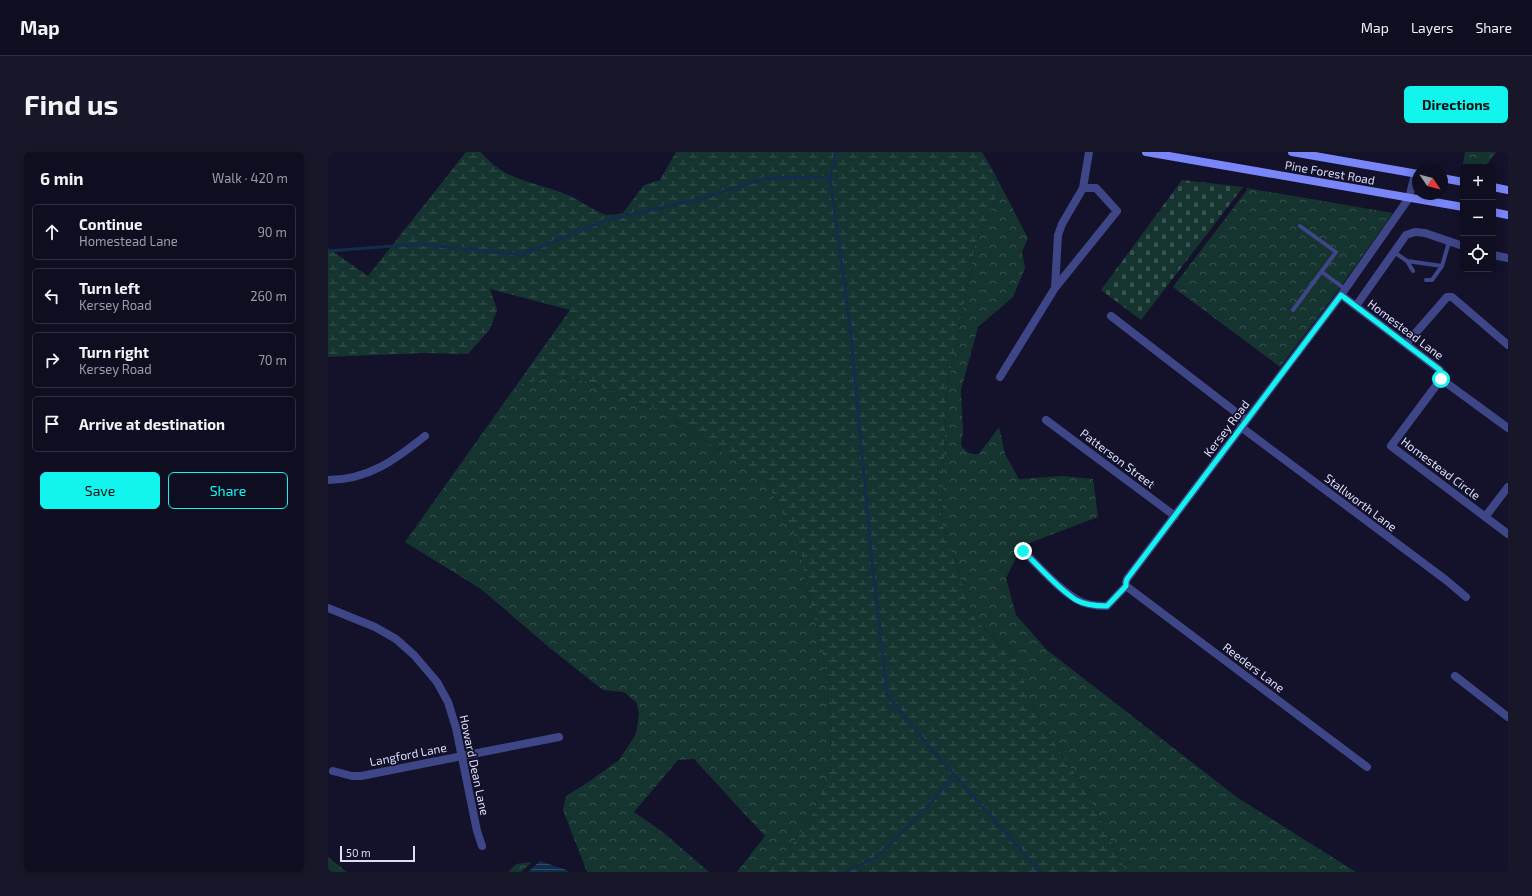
<!DOCTYPE html>
<meta charset="utf-8">
<style>
:root{--surface:#0e0e20;--page:#171729;--text:#f1f3f6;--muted:#9b9ca5;--line:#2e2e3e;--accent:#12f5ee}
body{margin:0;font-family:"Exo 2",sans-serif;background:var(--page);color:var(--text)}
.controls{position:absolute;right:12px;top:12px;display:grid;overflow:hidden;border-radius:6px;box-shadow:0 2px 10px #0003}
.controls button{width:36px;height:36px;display:grid;place-items:center;padding:0;border:0;border-bottom:1px solid var(--line);background:var(--surface);color:var(--text);font:20px sans-serif}
.compass{position:absolute;left:1084px;top:12px;width:36px;height:36px;border-radius:50%;background:var(--surface);box-shadow:0 2px 10px #0003;rotate:125deg}
.scale{position:absolute;left:12px;bottom:10px;width:75px;box-sizing:border-box;padding-left:4px;border:2px solid #dddefe;border-top:0;font-size:11px;line-height:14px;white-space:nowrap;color:#dddefe;-webkit-text-stroke:3px #13122a;paint-order:stroke}
.stop{position:absolute;width:12px;height:12px;margin:-9px;border:3px solid #12f5ee;border-radius:50%;background:#fff}
.stop.end{background:#12f5ee;border-color:#fff;box-shadow:0 1px 4px #0008}
.list{margin:0;padding:0;list-style:none}
h2{display:flex;justify-content:space-between;align-items:center;height:52px;margin:0;padding:0 16px;font-size:17px}
h2 small{font-size:13px;font-weight:400;color:var(--muted)}
.list li{display:grid;grid-template-columns:26px 1fr auto;gap:12px;align-items:center;box-sizing:border-box;height:56px;margin:0 8px 8px;padding:0 8px;border:1px solid var(--line);border-radius:6px}
.list b{display:block;font-size:15px;white-space:nowrap}
.list p{margin:0;font-size:13px;white-space:nowrap;color:var(--muted)}
.list em{font-size:13px;font-style:normal;color:var(--muted)}
.actions{display:flex;gap:8px;padding:12px 16px}
.actions a{flex:1;padding:9px 0;border:1px solid var(--accent);border-radius:6px;text-align:center;font-size:14px;color:var(--accent)}
.actions .main{background:var(--accent);color:#111}
.icon{flex:none;width:22px;height:22px;fill:none;stroke:currentColor;stroke-width:2;stroke-linecap:round;stroke-linejoin:round}
.map{position:relative;flex:none;width:1180px;height:720px;overflow:hidden;border-radius:6px}
header{display:flex;align-items:center;gap:24px;box-sizing:border-box;height:56px;padding:0 20px;background:var(--surface);border-bottom:1px solid var(--line)}
header strong{font-size:19px}
nav{display:flex;gap:22px;margin-inline-start:auto;font-size:14px}
.intro{display:flex;align-items:center;justify-content:space-between;box-sizing:border-box;height:96px;padding:0 24px}
h1{margin:0;font-size:28px}
.button{padding:10px 18px;border-radius:6px;background:var(--accent);color:#111;font-size:14px;font-weight:700}
main{display:flex;gap:24px;padding:0 24px}
aside{flex:1;background:var(--surface);border-radius:6px;box-shadow:0 2px 10px #0003}
.map>svg:first-child{display:block}
.forest{fill:url(#forest-crowns)}
.wetland{fill:url(#wetland-marsh)}
.cemetery{fill:url(#cemetery-stones)}
.water{fill:url(#water-rules)}
.lines{fill:none;stroke-linecap:round;stroke-linejoin:round}
.stream{stroke:#102e4c;stroke-width:3}
.service{stroke:#3f4687;stroke-width:4}
.minor{stroke:#3f4687;stroke-width:8}
.secondary{stroke:#7886f9;stroke-width:8}
.route{stroke:#12f5ee;stroke-width:5}
.labels{text-anchor:middle;dominant-baseline:central;stroke-width:3.5;stroke-linejoin:round;paint-order:stroke}
.street-label{font-size:12px;fill:#dddefe;stroke:#13122a}
</style>
<header>
<strong>Map</strong>
<nav><a>Map</a><a>Layers</a><a>Share</a></nav>
</header>
<div class="intro"><h1>Find us</h1><a class="button">Directions</a></div>
<main>
<aside>
<h2>6 min<small>Walk · 420 m</small></h2>
<ul class="list">
<li><svg class="icon" aria-label="ahead" viewBox="0 0 24 24"><path d="M12 20V5M6 11l6-6 6 6"/></svg><div><b>Continue</b><p>Homestead Lane</p></div><em>90 m</em></li>
<li><svg class="icon" aria-label="left" viewBox="0 0 24 24"><path d="M17 20v-9H6M10 6l-5 5 5 5"/></svg><div><b>Turn left</b><p>Kersey Road</p></div><em>260 m</em></li>
<li><svg class="icon" aria-label="right" viewBox="0 0 24 24"><path d="M7 20v-9h11M14 6l5 5-5 5"/></svg><div><b>Turn right</b><p>Kersey Road</p></div><em>70 m</em></li>
<li><svg class="icon" aria-label="arrive" viewBox="0 0 24 24"><path d="M6 21V4h12l-3 4 3 4H6"/></svg><div><b>Arrive at destination</b></div></li>
</ul>
<div class="actions"><a class="main">Save</a><a>Share</a></div>
</aside>
<div class="map">
<svg width="1180" height="720" viewBox="0 0 1180 720">
<defs>
<pattern id="forest-crowns" width="20" height="18" patternUnits="userSpaceOnUse"><rect width="20" height="18" fill="#15342f"/><path d="M2 6a3 3 0 1 1 6 0M12 15a3 3 0 1 1 6 0" fill="none" stroke="#37514e"/></pattern>
<pattern id="wetland-marsh" width="20" height="14" patternUnits="userSpaceOnUse"><rect width="20" height="14" fill="#15342f"/><path d="M1 5h8M5 5V1M11 12h8M15 12V8" fill="none" stroke="#37514e"/></pattern>
<pattern id="cemetery-stones" width="16" height="16" patternUnits="userSpaceOnUse"><rect width="16" height="16" fill="#15342f"/><path d="M2 7V4a2 2 0 0 1 4 0v3zM10 15v-3a2 2 0 0 1 4 0v3z" fill="#37514e"/></pattern>
<pattern id="water-rules" width="6" height="5" patternUnits="userSpaceOnUse"><rect width="6" height="5" fill="#102e4c"/><path d="M0 2.5h6" fill="none" stroke="#324c67"/></pattern>
</defs>
<rect width="100%" height="100%" fill="#13122a"/>
<path class="forest" d="M1137,0h31l-11,15 -22,-3z
M664,17l36,69 -6,14 3,16 -12,29 -35,30 -17,63 2,42 -2,13c4,7 10,10 18,9l20,-27 6,27 14,25 44,-3 30,3 5,38 -74,28 -2,-1 -7,6 3,4 -12,24 10,37 31,35 191,148 118,74h-230l-42,-84 -54,-82 -10,-40 -48,-51 -31,-95 6,-130 28,-145 23,-51z
M918,36l147,25 -56,79 -57,75 -107,-80 74,-97z
M221,223l37,6 78,32 102,68 34,66 5,33 17,69 8,65 1,52 -17,46 -22,33 -26,27h-29l28,-36 -71,-77 -16,1 -44,52 30,21 45,39h-122l-24,-62 3,-14 24,-15 29,-21 17,-26 3,-20 -3,-12 -12,-10 -21,-2 -52,-41 -70,-60 -76,-47 108,-152z
M0,705l19,15h-19z
M204,710l-11,10h-13l8,-8z"/>
<path class="wetland" d="M138,0h15c25,31 56,29 89,44 9,4 29,18 38,19 5,0 10,-1 15,-2l21,-28 16,-5 16,-28h306l10,17 6,25 -23,51 -28,145 -6,130 31,95 48,51 10,40 54,82 42,84h-360l26,-27 22,-33 17,-46 -1,-52 -8,-65 -17,-69 -5,-33 -34,-66 -102,-68 -78,-32 -37,-6 -36,15 57,-80 -80,-21 7,21 -7,19 -22,25 -44,-1 -96,4v-109l40,28z"/>
<path class="cemetery" d="M854,28l61,7 -102,133 -40,-30z"/>
<path class="water" d="M212,709l26,9 3,2h-41z"/>
<g class="lines">
<path class="stream" d="M508,0l-6,25 20,150 22,234 15,134 39,48 114,129
M0,99l92,-7 101,11 85,-35 97,-22 63,-20 64,-1
M517,720l32,-15 49,-48 28,-35"/>
<path class="service" d="M1066,100l13,9 35,5 7,-24
M1079,109l6,10
M994,120l23,17
M1098,128h6l10,-14
M965,158l43,-58 -36,-26"/>
<path class="minor" d="M1165,103l15,3
M727,136l62,-77 -21,-23h-13
M1013,143l99,75 2,5 -1,4
M1028,154l50,-71 9,-3 10,1 38,13
M783,164l135,104
M1078,192l41,-47h5l56,48
M672,225l55,-89 3,-53 4,-11 21,-36 6,-36
M1113,227l-50,67 117,88
M1113,227l67,49
M718,268l129,96
M913,275l205,153 20,17
M0,328c40,0 67,-20 97,-44
M1157,365l23,-30
M695,399c17,16 33,36 53,48 9,6 21,7 31,7l19,-20v-4l1,-3 214,-284 68,-97 6,-24
M798,434l241,181
M0,456l47,19 21,12 18,16 23,27 11,20 8,26 21,103 5,15
M1127,524l53,41
M5,619l19,5h9l198,-39"/>
<path class="secondary" d="M818,0l317,55
M964,0l126,22
M1114,26l21,4
M1165,35l15,3
M1165,60l15,3"/>
</g>
<g class="lines">
<path class="route" d="M695,399c17,16 33,36 53,49 9,5 21,6 31,6l19,-20v-4l1,-3 214,-284 99,75 2,5 -1,4"/>
</g>
<g class="labels">
<g class="street-label">
<text transform="translate(1002 20) rotate(10)">Pine Forest Road</text>
<text transform="translate(1078 177) rotate(37)">Homestead Lane</text>
<text transform="translate(898 276) rotate(-53)">Kersey Road</text>
<text transform="translate(790 306) rotate(37)">Patterson Street</text>
<text transform="translate(1113 316) rotate(37)">Homestead Circle</text>
<text transform="translate(1033 350) rotate(37)">Stallworth Lane</text>
<text transform="translate(926 515) rotate(37)">Reeders Lane</text>
<text transform="translate(80 602) rotate(-11)">Langford Lane</text>
<text transform="translate(147 613) rotate(78)">Howard Dean Lane</text>
</g>
</g>
</svg>
<div class="controls">
<button>+</button>
<button>−</button>
<button><svg class="icon" aria-label="locate" viewBox="0 0 24 24"><circle cx="12" cy="12" r="6"/><path d="M12 2v4M12 18v4M2 12h4M18 12h4"/></svg></button>
</div>
<svg class="compass" viewBox="-18 -18 36 36"><path d="M0-13l5 13h-10z" fill="#e53935"/><path d="M0 13l5-13h-10z" fill="#9b9ca5"/></svg>
<div class="scale">50 m</div>
<div class="stop" style="left:1113px;top:227px"></div>
<div class="stop end" style="left:695px;top:399px"></div>
</div>
</main>
